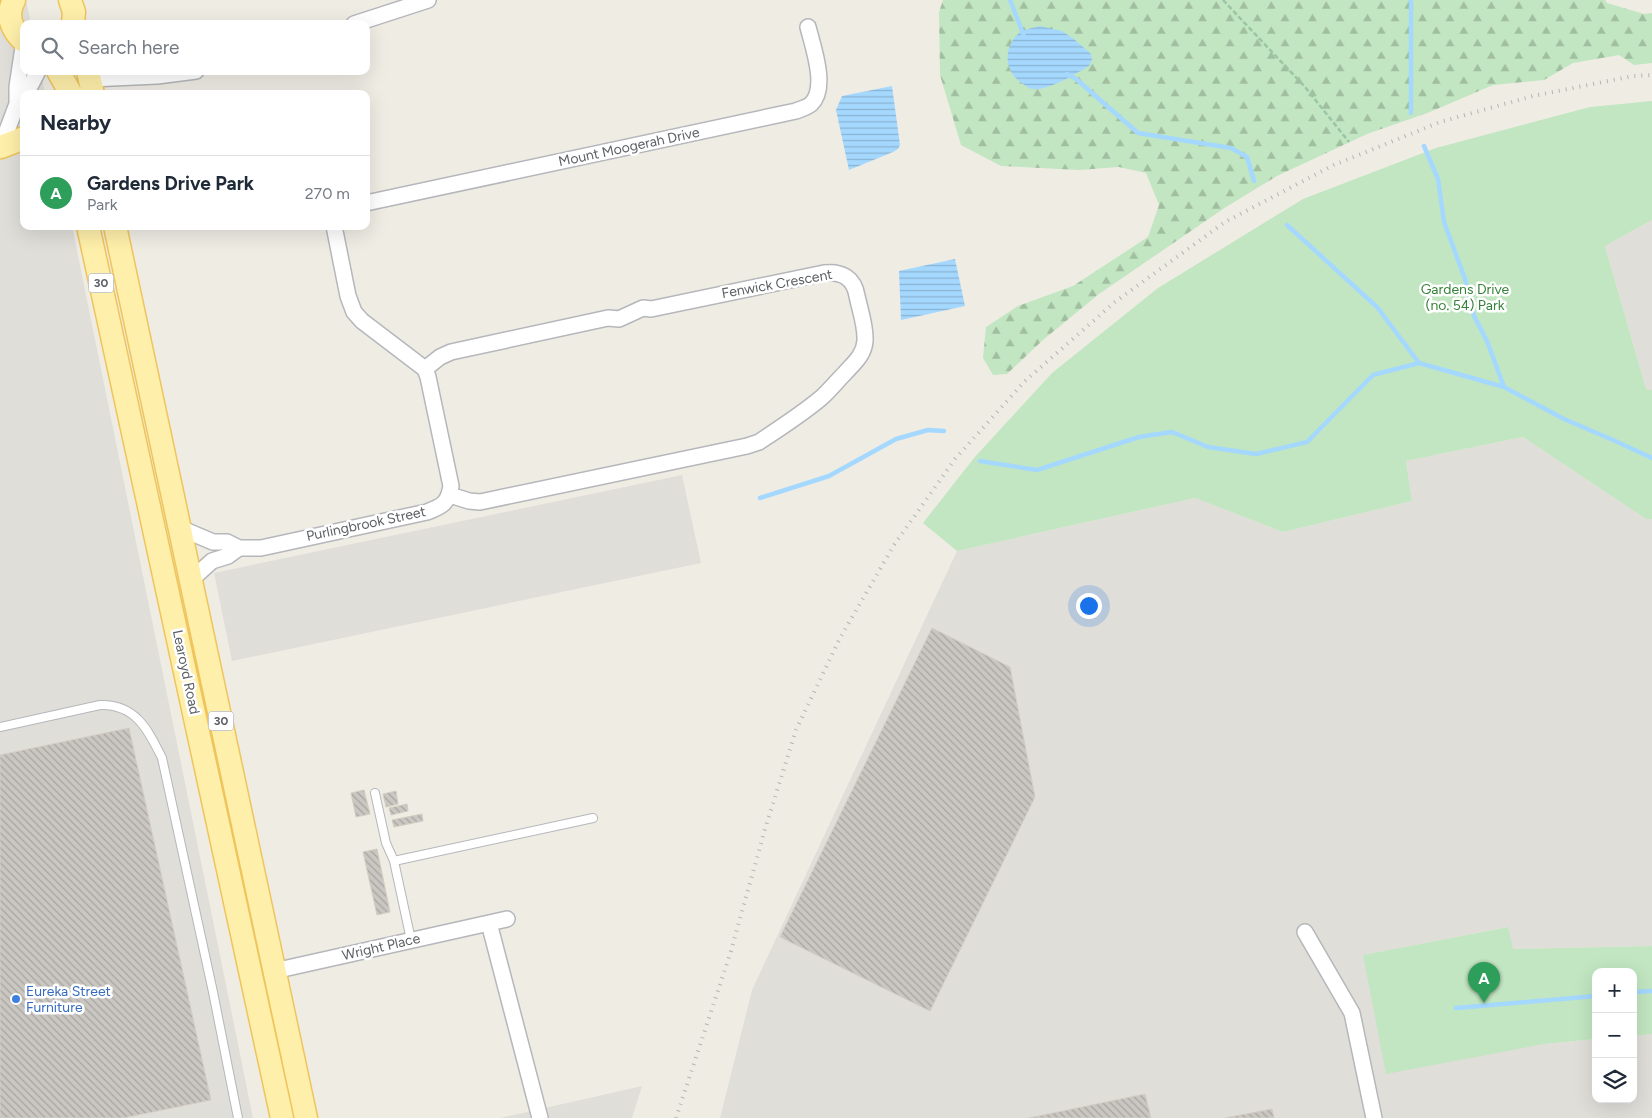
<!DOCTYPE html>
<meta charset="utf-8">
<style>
:root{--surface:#fff;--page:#f6f6f7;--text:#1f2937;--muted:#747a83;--line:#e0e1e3;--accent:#e73e32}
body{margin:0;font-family:Figtree,sans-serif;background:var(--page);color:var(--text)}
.controls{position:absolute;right:15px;bottom:15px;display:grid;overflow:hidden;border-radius:10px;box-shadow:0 5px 20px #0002}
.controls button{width:45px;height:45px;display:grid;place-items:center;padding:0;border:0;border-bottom:1px solid var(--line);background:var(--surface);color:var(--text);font:25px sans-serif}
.you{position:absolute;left:1088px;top:605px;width:18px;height:18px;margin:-12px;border:4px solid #fff;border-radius:50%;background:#1a73e8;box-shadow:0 0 0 8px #1a73e833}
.badge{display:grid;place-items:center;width:32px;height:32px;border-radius:50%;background:var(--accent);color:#fff;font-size:16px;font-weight:700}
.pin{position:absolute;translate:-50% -41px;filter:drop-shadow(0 1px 2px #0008)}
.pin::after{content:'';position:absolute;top:26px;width:18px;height:15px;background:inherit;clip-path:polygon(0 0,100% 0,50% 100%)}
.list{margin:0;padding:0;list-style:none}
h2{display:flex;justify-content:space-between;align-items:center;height:65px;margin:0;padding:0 20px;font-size:21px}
h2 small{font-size:16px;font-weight:400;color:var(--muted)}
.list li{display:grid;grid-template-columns:32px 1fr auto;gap:15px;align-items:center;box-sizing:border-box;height:75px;padding:0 20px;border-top:1px solid var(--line)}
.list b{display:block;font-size:19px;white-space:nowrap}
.list p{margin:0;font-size:16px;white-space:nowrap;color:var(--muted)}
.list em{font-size:16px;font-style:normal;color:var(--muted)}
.icon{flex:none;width:28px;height:28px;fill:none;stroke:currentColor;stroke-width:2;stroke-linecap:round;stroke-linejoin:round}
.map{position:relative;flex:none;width:1652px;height:1118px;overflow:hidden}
.search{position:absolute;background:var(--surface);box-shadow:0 5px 20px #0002;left:20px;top:20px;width:350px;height:55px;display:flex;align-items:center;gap:12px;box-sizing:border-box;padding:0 18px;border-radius:10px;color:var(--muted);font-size:19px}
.panel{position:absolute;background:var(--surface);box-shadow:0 5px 20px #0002;left:20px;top:90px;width:350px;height:140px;border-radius:10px}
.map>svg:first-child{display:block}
.industrial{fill:#e0ded9}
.green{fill:#c2e6c1}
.forest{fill:url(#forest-firs)}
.water{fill:url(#water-rules)}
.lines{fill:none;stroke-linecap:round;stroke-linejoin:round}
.stream{stroke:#a5d8fe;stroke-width:4.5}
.building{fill:url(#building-back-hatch);stroke:#d3cec3}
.lane-casing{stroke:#b5b7bb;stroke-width:10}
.street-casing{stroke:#b5b7bb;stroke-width:18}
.primary-casing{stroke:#f0c45c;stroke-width:25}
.path{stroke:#9ac6a6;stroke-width:2.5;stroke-dasharray:5 2.5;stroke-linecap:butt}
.lane{stroke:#fff;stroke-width:8}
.street{stroke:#fff;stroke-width:15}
.primary{stroke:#feefaa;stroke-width:22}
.rail{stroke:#b3b4b5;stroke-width:4;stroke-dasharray:1 6;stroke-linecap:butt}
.shop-dot{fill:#3f7fe0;stroke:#fff;stroke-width:2}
.labels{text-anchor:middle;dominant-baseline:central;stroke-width:5;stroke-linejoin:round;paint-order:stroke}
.shield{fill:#fff;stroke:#8d9093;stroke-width:1}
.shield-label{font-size:12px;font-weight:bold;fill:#5c6065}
.street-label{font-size:14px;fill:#5c6065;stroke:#fff}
.park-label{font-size:14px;fill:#358338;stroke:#fff}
.shop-label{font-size:14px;fill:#366cbe;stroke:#fff;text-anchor:start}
</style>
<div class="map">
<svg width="1652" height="1118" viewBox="0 0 1652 1118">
<defs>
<pattern id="forest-firs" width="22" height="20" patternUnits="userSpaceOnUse" patternTransform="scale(1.25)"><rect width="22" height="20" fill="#c2e6c1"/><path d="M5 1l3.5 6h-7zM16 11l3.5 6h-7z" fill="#a1bea0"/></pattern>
<pattern id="water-rules" width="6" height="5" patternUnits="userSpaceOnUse" patternTransform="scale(1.25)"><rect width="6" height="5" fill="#a5d8fe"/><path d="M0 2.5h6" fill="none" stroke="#8ab3d1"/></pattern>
<pattern id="building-back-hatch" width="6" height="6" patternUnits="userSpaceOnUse" patternTransform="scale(1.25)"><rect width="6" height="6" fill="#cac7c2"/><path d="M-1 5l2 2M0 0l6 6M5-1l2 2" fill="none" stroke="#a7a5a1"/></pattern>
</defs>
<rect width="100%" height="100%" fill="#efece4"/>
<path class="industrial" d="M0,0h26l5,24h-7v47h17l4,23h-21v132h48l181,892h-253z
M1652,220v170l-6,-1 -41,-143z
M1523,437l123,82h6v427l-140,3 -5,-22 -143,28 180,89 52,-5v60h37v-63l19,-2v84h-932l32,-128 205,-439 238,-53 88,34 129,-31 -6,-40z
M682,475l19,88 -469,98 -18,-88z
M642,1086l-10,32h-132l45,-10z"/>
<path class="green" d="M1652,101v119l-47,26 41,143 6,1v129h-6l-123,-82 -117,24 6,40 -129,31 -88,-34 -238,53 -34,-28 51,-65 78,-85 106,-85 145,-89 133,-51 154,-41z
M1508,927l5,22 139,-3v88l-19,2v-64h-37v67l-52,5 -158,30 -23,-119z"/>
<path class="forest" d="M943,0h662l2,3 37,11 8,-1v50l-18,2 -15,-10 -46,8 -29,17 -51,5 -63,27 -63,22 -90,42 -51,31 -127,87 -56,46 -36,34 -14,1 -10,-17 3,-31 32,-21 55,-20 75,-49 11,-32 -13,-32 -27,-6 -40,3 -78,-4 -40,-21 -21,-70 -1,-63z"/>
<path class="water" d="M1040,26l22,5 12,8 17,15 1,6 -3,6c-14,8 -40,25 -57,23 -4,-1 -9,-5 -13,-8 -15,-12 -15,-34 -1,-47 5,-5 15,-6 22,-8z
M892,86l8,59 -2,4 -5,3 -44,18 -13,-60 6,-14z
M955,259l10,47 -64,14 -2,-49z"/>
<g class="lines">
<path class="stream" d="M1010,0l14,36
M1067,74l9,5 62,54 93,15 16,9 7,24
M1411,113v-113
M1424,146l14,33 6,43 21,57 9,37 13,25 17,46
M1287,225l90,82 42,56 85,24 60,32 49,21 39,18
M980,461l57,9 102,-33 33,-5 36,15 48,7 51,-12 66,-67 46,-12
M760,498l69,-22 67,-37 32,-9 16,1
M1633,992l19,-1
M1456,1008l140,-12"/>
</g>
<path class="building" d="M932,628l78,39 25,130 -105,214 -150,-74z
M129,728l82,372 -88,18h-123v-363z
M364,790l6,24 -14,3 -5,-24z
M396,791l2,13 -12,3 -3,-13z
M407,804l1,7 -17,4 -2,-7z
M422,814l1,7 -29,6 -2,-7z
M377,849l13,63 -13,3 -14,-63z
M1145,1094l6,24h-122z
M1272,1109l2,9h-49z"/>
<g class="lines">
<g class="lane-casing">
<path id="lane" d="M0,727l100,-22c36,-1 48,25 62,53l51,234 25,126
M375,793l11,50 8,18
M411,940l-17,-79 199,-43"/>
</g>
<g class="street-casing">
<path id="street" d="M354,24l74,-24
M90,79l67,-3 39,-5
M26,94l12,-23
M17,104v-17l7,-46
M0,149l17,-45 6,-6
M366,203l430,-92c5,-2 12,-4 15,-7 17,-16 2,-57 -3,-77
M425,369l15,-12 11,-5 157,-34 11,1 24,-11 8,1 173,-36c18,-2 30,5 33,23 3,14 9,31 8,45 -1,14 -11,22 -20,32 -8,8 -15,17 -24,25 -19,16 -41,30 -62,44l-12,4 -267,56 -11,-1 -19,-6
M180,528l33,14h14l12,6h22l166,-36c16,-6 21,-9 24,-26l-23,-109 -3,-8 -63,-48 -8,-9 -6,-16 -14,-70
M191,580l21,-19 16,-5 11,-8
M489,923l51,195
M1305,932l47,81 22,105
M274,971l233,-52"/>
</g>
<g class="primary-casing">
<path id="primary" d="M14,0c-8,15 -3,30 10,41
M70,0l4,12 -1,12
M58,71l13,23
M88,71l5,23
M1,147l23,-9
M88,226l194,892
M115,226l191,892"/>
</g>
<path class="path" d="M1223,0l82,87 44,55"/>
<use href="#lane" class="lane"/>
<use href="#street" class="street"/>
<use href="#primary" class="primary"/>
<path class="rail" d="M676,1118l55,-167 34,-122 31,-99 44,-92 54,-93 61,-86 70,-78 90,-79 110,-80 109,-57 106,-43 93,-26 100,-20 19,-1"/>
</g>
<circle class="shop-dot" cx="16" cy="999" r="5"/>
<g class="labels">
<g class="shield">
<rect x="88.5" y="273.5" width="25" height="19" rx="4"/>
<rect x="208.5" y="711.5" width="25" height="19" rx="4"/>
</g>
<g class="shield-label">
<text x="101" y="283">30</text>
<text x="221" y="721">30</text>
</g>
<g class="street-label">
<text transform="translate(629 147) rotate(-12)">Mount Moogerah Drive</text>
<text transform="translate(777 284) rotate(-10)">Fenwick Crescent</text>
<text transform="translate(366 524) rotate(-12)">Purlingbrook Street</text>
<text transform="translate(186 672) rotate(78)">Learoyd Road</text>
<text transform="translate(381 947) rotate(-13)">Wright Place</text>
</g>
<g class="park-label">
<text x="1465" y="289">Gardens Drive<tspan x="1465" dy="16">(no. 54) Park</tspan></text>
</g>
<g class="shop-label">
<text x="26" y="991">Eureka Street<tspan x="26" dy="16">Furniture</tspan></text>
</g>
</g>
</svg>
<div class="controls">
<button>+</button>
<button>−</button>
<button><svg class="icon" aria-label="layers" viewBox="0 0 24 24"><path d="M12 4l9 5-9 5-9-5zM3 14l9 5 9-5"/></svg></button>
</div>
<div class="you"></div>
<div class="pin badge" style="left:1484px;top:1003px;background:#2e9e5b">A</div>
<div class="search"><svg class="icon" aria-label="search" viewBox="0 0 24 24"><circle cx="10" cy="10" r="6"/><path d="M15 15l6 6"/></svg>Search here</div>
<section class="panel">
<h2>Nearby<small></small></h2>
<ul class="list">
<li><span class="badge" style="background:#2e9e5b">A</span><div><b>Gardens Drive Park</b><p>Park</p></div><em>270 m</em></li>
</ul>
</section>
</div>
